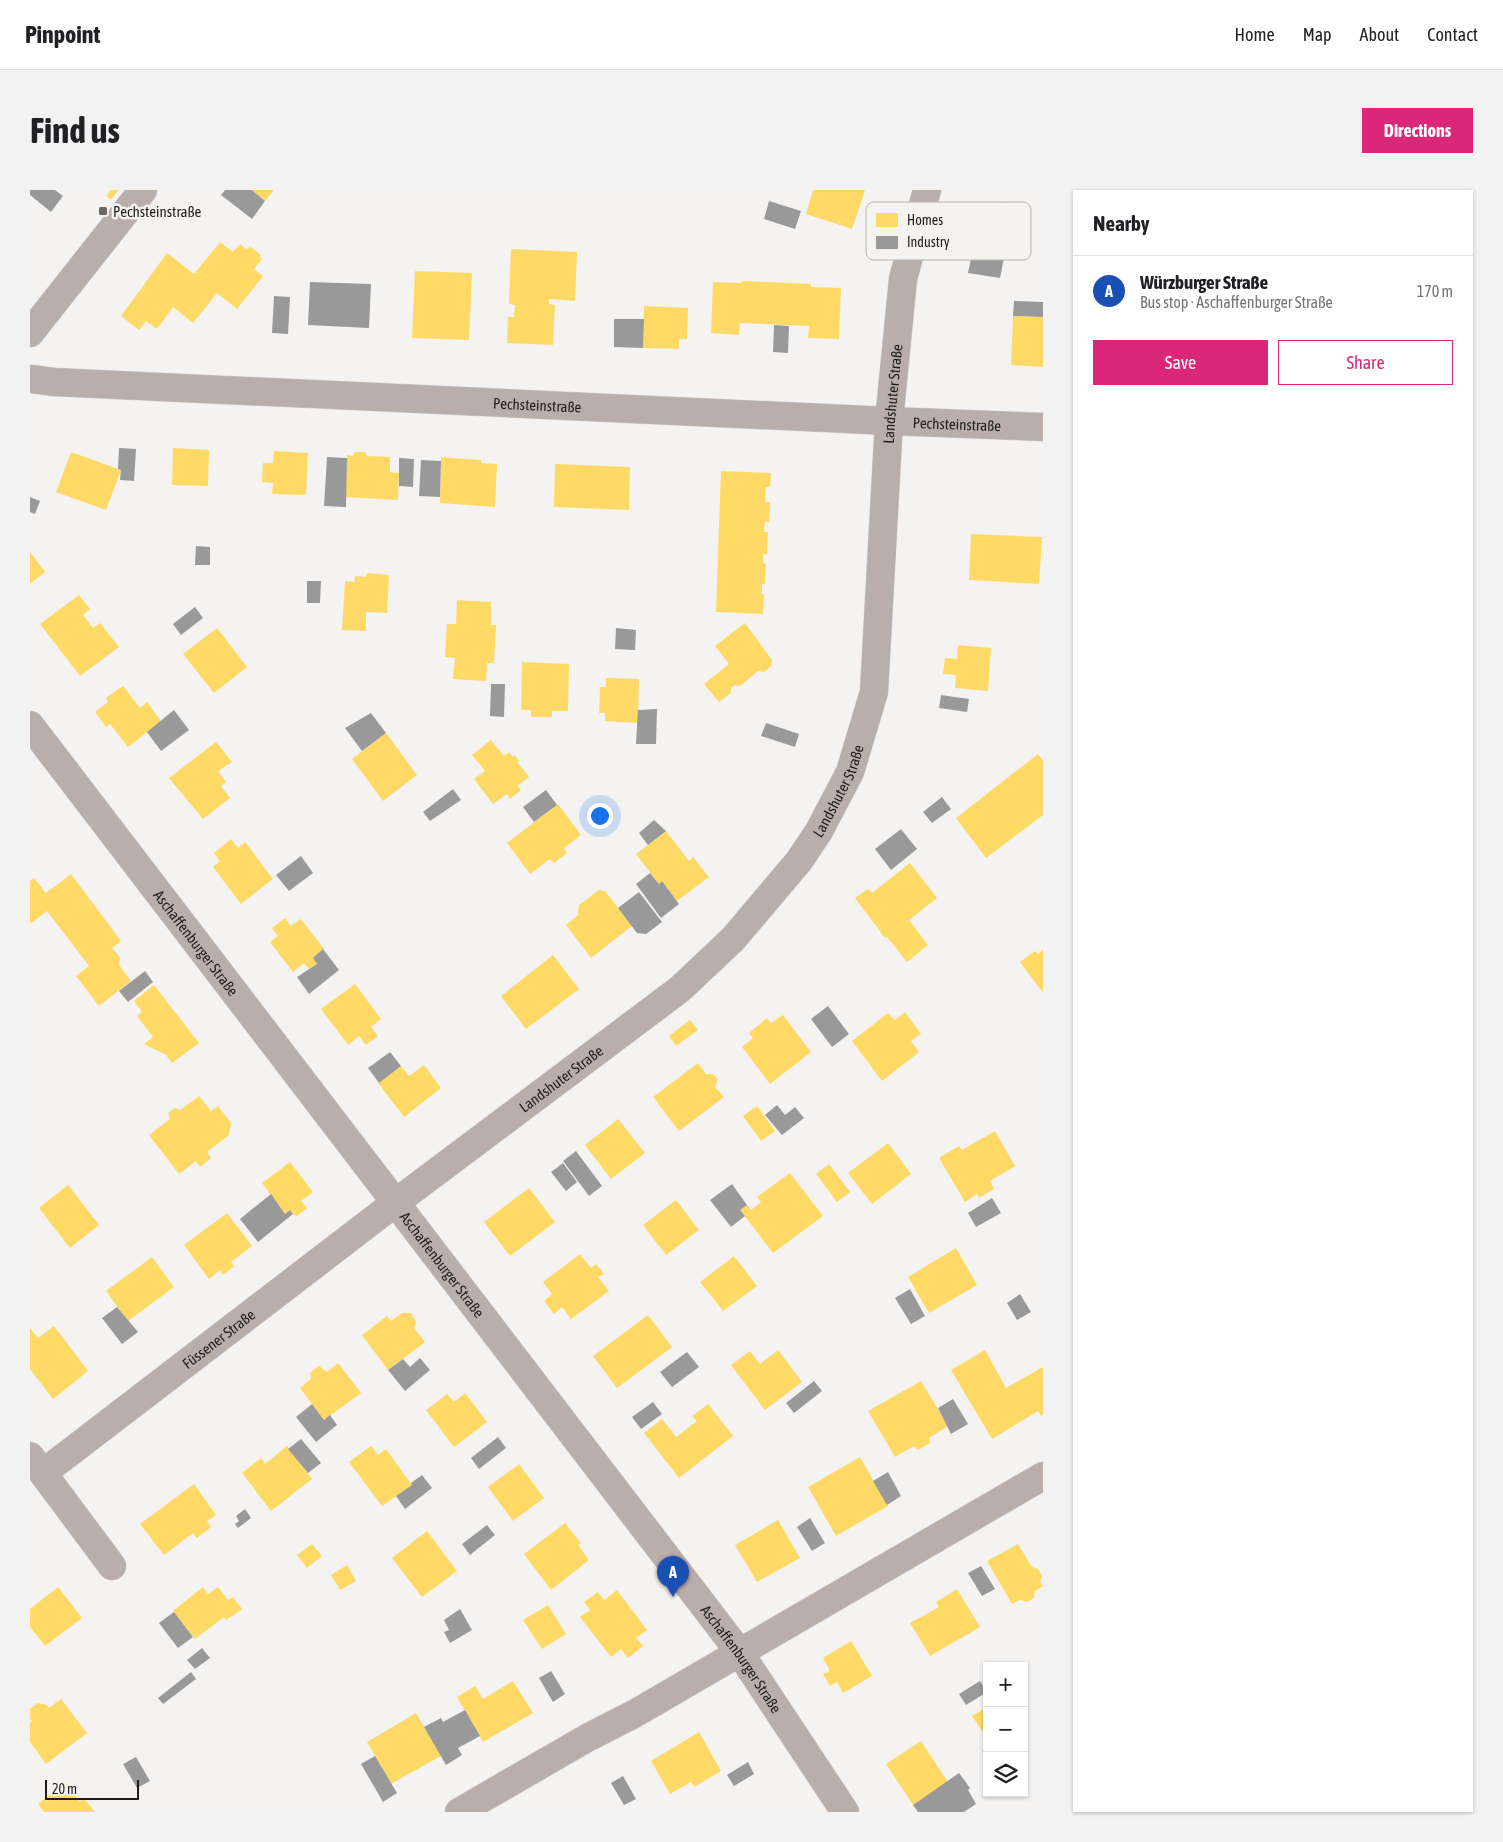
<!DOCTYPE html>
<meta charset="utf-8">
<style>
:root{--surface:#fff;--page:#f2f2f2;--text:#202124;--muted:#757577;--line:#e0e0e0;--accent:#db2777}
body{margin:0;font-family:"Asap Condensed",sans-serif;background:var(--page);color:var(--text)}
.controls{position:absolute;right:15px;bottom:15px;display:grid;overflow:hidden;border-radius:0px;box-shadow:0 1px 4px #0004}
.controls button{width:45px;height:45px;display:grid;place-items:center;padding:0;border:0;border-bottom:1px solid var(--line);background:var(--surface);color:var(--text);font:25px sans-serif}
.scale{position:absolute;left:15px;bottom:12px;width:94px;box-sizing:border-box;padding-left:5px;border:2px solid #1f1e1d;border-top:0;font-size:14px;line-height:18px;white-space:nowrap;color:#1f1e1d;-webkit-text-stroke:4px #f5f3f0;paint-order:stroke}
.you{position:absolute;left:569px;top:625px;width:18px;height:18px;margin:-12px;border:4px solid #fff;border-radius:50%;background:#1a73e8;box-shadow:0 0 0 8px #1a73e833}
.badge{display:grid;place-items:center;width:32px;height:32px;border-radius:50%;background:var(--accent);color:#fff;font-size:16px;font-weight:700}
.pin{position:absolute;translate:-50% -41px;filter:drop-shadow(0 1px 2px #0008)}
.pin::after{content:'';position:absolute;top:26px;width:18px;height:15px;background:inherit;clip-path:polygon(0 0,100% 0,50% 100%)}
.list{margin:0;padding:0;list-style:none}
h2{display:flex;justify-content:space-between;align-items:center;height:65px;margin:0;padding:0 20px;font-size:21px}
h2 small{font-size:16px;font-weight:400;color:var(--muted)}
.list li{display:grid;grid-template-columns:32px 1fr auto;gap:15px;align-items:center;box-sizing:border-box;height:70px;padding:0 20px;border-top:1px solid var(--line)}
.list b{display:block;font-size:19px;white-space:nowrap}
.list p{margin:0;font-size:16px;white-space:nowrap;color:var(--muted)}
.list em{font-size:16px;font-style:normal;color:var(--muted)}
.actions{display:flex;gap:10px;padding:15px 20px}
.actions a{flex:1;padding:11px 0;border:1px solid var(--accent);border-radius:0px;text-align:center;font-size:18px;color:var(--accent)}
.actions .main{background:var(--accent);color:#fff}
.icon{flex:none;width:28px;height:28px;fill:none;stroke:currentColor;stroke-width:2;stroke-linecap:round;stroke-linejoin:round}
.map{position:relative;flex:none;width:1013px;height:1622px;overflow:hidden;border-radius:0px}
header{display:flex;align-items:center;gap:30px;box-sizing:border-box;height:70px;padding:0 25px;background:var(--surface);border-bottom:1px solid var(--line)}
header strong{font-size:24px}
nav{display:flex;gap:28px;margin-inline-start:auto;font-size:18px}
.intro{display:flex;align-items:center;justify-content:space-between;box-sizing:border-box;height:120px;padding:0 30px}
h1{margin:0;font-size:35px}
.button{padding:12px 22px;border-radius:0px;background:var(--accent);color:#fff;font-size:18px;font-weight:700}
main{display:flex;gap:30px;padding:0 30px}
aside{flex:1;background:var(--surface);border-radius:0px;box-shadow:0 1px 4px #0004}
.map>svg:first-child{display:block}
.homes{fill:#ffd966}
.industry{fill:#999}
.lines{fill:none;stroke-linecap:round;stroke-linejoin:round}
.minor-casing{stroke:#d1d1d0;stroke-width:29}
.minor{stroke:#baaeaa;stroke-width:28}
.poi-dot{fill:#6a6967;stroke:#f5f3f0;stroke-width:2}
.labels{text-anchor:middle;dominant-baseline:central;stroke-width:5;stroke-linejoin:round;paint-order:stroke}
.poi-label{font-size:15px;fill:#1f1e1d;stroke:#f5f3f0;text-anchor:start}
.street-label{font-size:15px;fill:#1f1e1d;stroke:#f5f3f0}
.key{fill:#f5f3f0;stroke:#b5b3b1;stroke-width:1}
.key-label{font-size:14px;fill:#1f1e1d}
</style>
<header>
<strong>Pinpoint</strong>
<nav><a>Home</a><a>Map</a><a>About</a><a>Contact</a></nav>
</header>
<div class="intro"><h1>Find us</h1><a class="button">Directions</a></div>
<main>
<div class="map">
<svg width="1013" height="1622" viewBox="0 0 1013 1622">
<rect width="100%" height="100%" fill="#f4f3f1"/>
<path class="homes" d="M81,0h7l-7,10 -5,-4z
M222,0h22l-9,11z
M783,0h52l-13,39 -46,-15z
M970,11l25,7 -14,52 -38,-10 9,-38 14,4z
M190,52l13,10 7,-8 6,5 5,-2 10,8 -1,2 2,2 -8,10 9,7 -26,33 -20,-16 -24,30 -20,-16 -16,22 -11,-8 -7,9 -18,-14 46,-63 27,21z
M481,59l66,3 -2,49 -26,-2v5l6,1 -2,40 -46,-2 1,-26h6l1,-12 -6,-1z
M385,81l57,2 -3,67 -57,-2z
M712,91l69,3v3l30,1 -2,51 -31,-1 1,-12 -69,-3 -1,12 -28,-2 2,-51 28,1z
M614,116l44,2 -1,31h-8v10l-36,-1z
M983,126l30,1v50l-32,-2z
M143,258l36,2 -1,36 -36,-1z
M244,261l34,2 -2,42 -34,-1 1,-11 -11,-1 1,-19h10z
M41,262l50,18 -15,40 -50,-18z
M325,262h10l2,4 23,1v15l9,1 -1,27 -53,-3 2,-42 6,1z
M411,267l40,3v3l16,1 -2,43 -55,-4z
M525,274l75,3 -1,43 -75,-3z
M691,281l50,2 -1,14h-4l-1,15h5l-1,20h-4l-1,10h4l-1,22h-4v9l3,1 -1,20h-3v10h2l-1,20 -47,-2z
M941,344l71,3 -3,47 -70,-4z
M0,362l15,20 -15,12z
M337,383l22,2 -2,38 -21,-1v19l-24,-1 3,-49 9,1 1,-6 11,1z
M49,405l11,14 -7,6 10,13 7,-5 19,24 -39,29 -40,-52z
M427,410l34,2v23h5l-2,38h-7l-1,18 -33,-2 2,-21 -10,-1 2,-33h9z
M715,433l27,37 -1,6 -7,6 -6,-1 -18,15 -5,-1 -4,3v5l-12,9 -15,-18 25,-20 -14,-18z
M187,438l30,39 -33,26 -31,-39z
M928,455l33,3 -3,43 -33,-3 1,-13 -13,-1 2,-16 12,1z
M492,472l47,2 -1,47h-16v6h-21v-7h-10z
M576,488l33,1 -1,44 -33,-2v-8h-6l1,-26h6z
M93,496l17,22 7,-6 14,19 -33,26 -18,-23 -4,3 -11,-15 13,-10 -2,-4z
M356,543l31,42 -34,26 -31,-42z
M461,550l13,16 5,-4 4,5 2,-2 4,6 -2,1 12,15 -12,9 4,4 -11,9 -3,-5 -14,10 -19,-25 11,-8 -13,-16z
M186,552l16,20 -14,9 8,11 -5,4 9,12 -27,21 -34,-41z
M1008,564l5,7v54l-57,43 -30,-40z
M528,614l23,31 -17,13 3,5 -13,10 -4,-4 -20,15 -23,-31z
M636,641l23,30 4,-4 16,20 -32,24 -15,-20 -3,3 -23,-30z
M201,649l7,9 7,-6 28,37 -32,25 -28,-37 7,-6 -6,-8z
M880,673l27,35 -28,22 19,25 -21,17 -20,-25 -2,1 -30,-40 13,-9 4,4z
M41,684l50,67 -9,7 8,9 -1,8 12,16 -32,25 -23,-30 13,-10 -42,-55 -17,13v-43l4,-3 12,15z
M569,700l6,1 27,35 -41,32 -25,-33 13,-11 -1,-2 1,-7z
M255,728l6,8 10,-7 23,30 -11,9 4,6 -8,5 -5,-6 -11,9 -23,-30 8,-6 -6,-8z
M1013,760v43l-23,-31 15,-11 3,3z
M523,765l26,34 -53,40 -25,-33z
M325,794l26,35 -10,8 7,9 -12,9 -7,-9 -11,9 -27,-36z
M124,795l45,58 -27,20 -6,-8 -22,-11 9,-7 -16,-21 5,-4 -8,-11z
M875,822l16,22 -10,7 8,11 -37,29 -30,-40 36,-28 7,7z
M753,825l28,37 -41,32 -28,-37 11,-9 -4,-5 18,-15 4,5z
M660,830l8,10 -22,16 -7,-10z
M668,873l8,11h7l5,5 -3,8 9,10 -45,34 -26,-34z
M394,875l17,23 -37,29 -26,-34 23,-17 8,10z
M169,906l12,15 7,-5 13,17 -2,12 -22,17 4,6 -11,9 -4,-6 -17,13 -30,-39 21,-16 -2,-6 7,-5 5,2z
M727,916l18,25 -14,10 -18,-25z
M588,929l27,34 -34,26 -26,-34z
M965,941l20,35 -25,15 4,8 -15,9 -2,-4 -12,8 -26,-44 20,-12 3,4z
M858,953l23,31 -39,30 -24,-31z
M260,972l23,30 -12,9 6,7 -11,9 -6,-7 -5,4 -23,-31z
M799,974l21,28 -13,10 -21,-28z
M760,983l33,43 -50,37 -33,-43 7,-5 4,5 10,-8 -4,-5z
M38,995l31,40 -29,23 -31,-40z
M499,998l26,34 -45,34 -26,-34z
M646,1010l23,30 -33,25 -23,-30z
M197,1023l25,33 -21,16 3,4 -11,9 -3,-5 -11,9 -25,-34z
M926,1058l21,37 -48,28 -21,-36z
M550,1064l11,14 5,-4 8,10 -6,3 11,14 -38,28 -9,-12 -8,7 -10,-13 8,-7 -9,-12z
M704,1066l23,30 -34,25 -23,-29z
M122,1067l22,30 -46,34 -22,-30z
M372,1123h9l5,9 -2,6 11,14 -37,28 -26,-35 25,-19 4,5z
M618,1125l24,32 -55,41 -24,-32z
M24,1136l34,45 -35,28 -23,-30v-41l8,10z
M748,1160l24,32 -37,28 -34,-45 19,-14 10,13z
M955,1160l21,38 37,-21v48l-2,1 -3,-5 -46,28 -41,-69z
M308,1173l23,30 -37,27 -24,-32 11,-9 -1,-6 9,-7 8,6z
M891,1191l27,45 -19,12 1,5 -12,7 -4,-4 -19,11 -27,-46z
M435,1203l22,29 -33,25 -28,-37 21,-16 7,8z
M678,1214l25,32 -54,42 -35,-45 18,-14 14,18 21,-16 -5,-5z
M257,1256l25,33 -41,32 -29,-38 19,-15 4,6z
M341,1256l7,9 8,-6 26,36 -30,21 -33,-44z
M830,1267l28,49 -52,30 -28,-49z
M489,1274l25,34 -31,23 -25,-34z
M164,1294l22,31 -9,6 4,6 -14,11 -4,-5 -29,22 -24,-31z
M748,1330l22,38 -43,24 -22,-37z
M535,1333l16,20 -3,2 11,15 -38,30 -27,-36z
M397,1341l30,40 -35,26 -30,-39z
M282,1354l10,12 -15,12 -10,-13z
M988,1354l14,23 6,2 4,7 -2,6 3,4 -8,5 -1,7 -7,4 -7,-2 -8,4 -25,-43z
M317,1375l9,16 -16,9 -9,-15z
M28,1397l24,31 -37,28 -15,-19v-18z
M173,1397l5,7 10,-7 10,13 5,-3 9,12 -16,11 -2,-3 -29,22 -22,-28z
M927,1399l23,38 -50,29 -20,-33 29,-16 -3,-5z
M587,1400l30,40 -11,8 7,8 -15,12 -7,-9 -10,8 -31,-40 10,-7 -6,-8 14,-10 6,8z
M518,1415l18,29 -24,15 -19,-29z
M821,1451l21,35 -29,17 -6,-11 -7,4 -7,-12 7,-3 -7,-13z
M483,1491l20,32 -50,29 -26,-45 18,-11 8,13z
M31,1509l26,34 -41,31 -16,-22v-19l2,-2 -2,-2v-10l8,-6 9,2 2,3z
M957,1517v31l-15,-22z
M386,1523l25,43 -50,28 -24,-42z
M669,1542l22,39 -27,16 -3,-5 -21,12 -19,-33z
M891,1551l27,41 -35,23 -27,-41z
M36,1593l14,19 4,-4 11,14h-51l-6,-8z"/>
<path class="industry" d="M0,0h25l8,6 -12,16 -21,-17z
M195,0h27l13,11 -13,18 -31,-24z
M739,11l32,10 -6,18 -31,-10z
M943,60l31,8 -4,20 -32,-5z
M280,92l61,2 -2,44 -61,-3z
M244,106l16,1 -2,37 -16,-1z
M984,111l29,1v15l-30,-1z
M584,129h30l-1,29 -29,-1z
M744,135l15,1 -1,27 -15,-1z
M89,258l17,1 -2,32 -14,-1 1,-10 -3,-1z
M297,267l20,1 -1,49 -22,-1z
M369,268l15,1 -1,28 -14,-1z
M391,270l20,1 -1,36 -21,-1z
M0,307l10,4 -5,13 -5,-2z
M166,356l14,1v18h-15z
M277,391h14l-1,22h-13z
M165,417l8,11 -22,17 -8,-11z
M586,438l20,2 -1,20 -20,-1z
M461,494h14l-1,33 -14,-1z
M911,505l28,4 -2,13 -28,-4z
M627,519l-1,35h-20l2,-34z
M144,520l15,20 -28,21 -14,-19z
M341,523l15,20 -24,18 -17,-23z
M736,533l33,11 -4,13 -34,-11z
M423,599l8,11 -31,21 -7,-9z
M516,600l11,15 -23,17 -11,-15z
M912,607l9,12 -19,14 -9,-11z
M624,630l12,11 -18,14 -9,-12z
M871,639l16,20 -26,21 -16,-21z
M271,666l12,17 -24,18 -13,-16z
M620,683l9,11 3,-3 17,23 -18,14 -25,-34z
M609,702l23,30 -16,12 -9,-1 -19,-25z
M293,759l16,21 -30,24 -12,-17 20,-13 -4,-6z
M115,781l8,11 -25,20 -9,-11z
M798,816l21,28 -17,13 -21,-28z
M360,862l11,14 -22,17 -11,-15z
M747,915l8,10 10,-8 9,11 -22,17 -17,-20z
M546,961l26,35 -13,10 -26,-35z
M533,973l14,19 -11,9 -15,-19z
M702,994l15,21 -7,5 5,6 -14,11 -21,-27z
M241,1004l14,20 5,-4 3,4 -35,28 -18,-23z
M962,1008l9,15 -25,14 -8,-14z
M880,1099l15,27 -14,8 -16,-26z
M990,1104l11,18 -14,8 -10,-17z
M87,1117l21,25 -16,12 -20,-26z
M657,1162l12,15 -27,20 -12,-15z
M390,1168l10,12 -25,21 -17,-21 15,-11 7,8z
M784,1191l8,10 -28,22 -8,-10z
M923,1209l15,25 -17,10 -13,-26z
M623,1212l9,12 -21,15 -9,-12z
M282,1214l12,16 6,-5 7,10 -21,17 -20,-25z
M468,1247l8,11 -27,21 -8,-11z
M271,1249l20,24 -13,10 -20,-24z
M858,1282l13,24 -14,9 -14,-24z
M392,1285l10,13 -27,21 -9,-13 16,-11 -1,-2z
M215,1319l6,9 -13,10 -3,-4 4,-3 -3,-5z
M780,1328l15,25 -13,8 -15,-24z
M457,1335l8,10 -25,20 -8,-11z
M951,1376l14,23 -13,7 -14,-23z
M430,1419l12,21 -22,13 -6,-11 5,-2 -5,-10z
M144,1422l19,25 -15,11 -19,-25z
M172,1458l8,10 -15,11 -8,-9z
M521,1481l14,23 -12,8 -14,-24z
M161,1482l5,7 -33,25 -5,-6z
M950,1491l7,11 -21,13 -7,-11z
M435,1520l15,26 -22,12 4,7 -16,10 -22,-38 17,-9 2,4z
M345,1566l22,37 -14,9 -22,-38z
M106,1567l14,24 -13,7 -14,-24z
M718,1572l6,12 -20,12 -7,-11z
M929,1583l11,15 -2,2 8,14 -12,8h-46l-5,-7z
M593,1586l13,23 -12,6 -13,-22z"/>
<g class="lines">
<g class="minor-casing">
<g id="minor">
<path d="M0,143l113,-143"/>
<path id="s1" d="M0,189l24,3 835,39 154,6"/>
<path id="s2" d="M0,535l710,928 105,159"/>
<path d="M0,1266l82,110"/>
<path id="s3" d="M13,1283l352,-270 285,-214 53,-50 66,-78 20,-30 31,-59 24,-80 15,-271 14,-142 24,-89"/>
<path d="M429,1622l128,-74 47,-24 409,-238"/>
</g>
</g>
<use href="#minor" class="minor"/>
</g>
<rect class="poi-dot" x="68" y="16" width="10" height="10" rx="2.5"/>
<g class="labels">
<g class="poi-label">
<text x="83" y="21">Pechsteinstraße</text>
</g>
<g class="street-label">
<text stroke="none"><textPath href="#s3" startOffset="1460">Landshuter Straße</textPath></text>
<text stroke="none"><textPath href="#s1" startOffset="508">Pechsteinstraße</textPath></text>
<text stroke="none"><textPath href="#s1" startOffset="928">Pechsteinstraße</textPath></text>
<text stroke="none"><textPath href="#s3" startOffset="1056">Landshuter Straße</textPath></text>
<text stroke="none"><textPath href="#s2" startOffset="274">Aschaffenburger Straße</textPath></text>
<text stroke="none"><textPath href="#s3" startOffset="651">Landshuter Straße</textPath></text>
<text stroke="none"><textPath href="#s2" startOffset="679">Aschaffenburger Straße</textPath></text>
<text stroke="none"><textPath href="#s3" startOffset="221">Füssener Straße</textPath></text>
<text stroke="none"><textPath href="#s2" startOffset="1174">Aschaffenburger Straße</textPath></text>
</g>
</g>
<rect x="836" y="12" width="165" height="58" rx="8" class="key"/>
<rect x="846" y="23" width="22" height="14" fill="#ffd966"/>
<rect x="846" y="46" width="22" height="13" fill="#999"/>
<g class="key-label">
<text x="877" y="35">Homes</text>
<text x="877" y="57">Industry</text>
</g>
</svg>
<div class="controls">
<button>+</button>
<button>−</button>
<button><svg class="icon" aria-label="layers" viewBox="0 0 24 24"><path d="M12 4l9 5-9 5-9-5zM3 14l9 5 9-5"/></svg></button>
</div>
<div class="scale">20 m</div>
<div class="you"></div>
<div class="pin badge" style="left:643px;top:1407px;background:#1a4fb4">A</div>
</div>
<aside>
<h2>Nearby<small></small></h2>
<ul class="list">
<li><span class="badge" style="background:#1a4fb4">A</span><div><b>Würzburger Straße</b><p>Bus stop · Aschaffenburger Straße</p></div><em>170 m</em></li>
</ul>
<div class="actions"><a class="main">Save</a><a>Share</a></div>
</aside>
</main>
